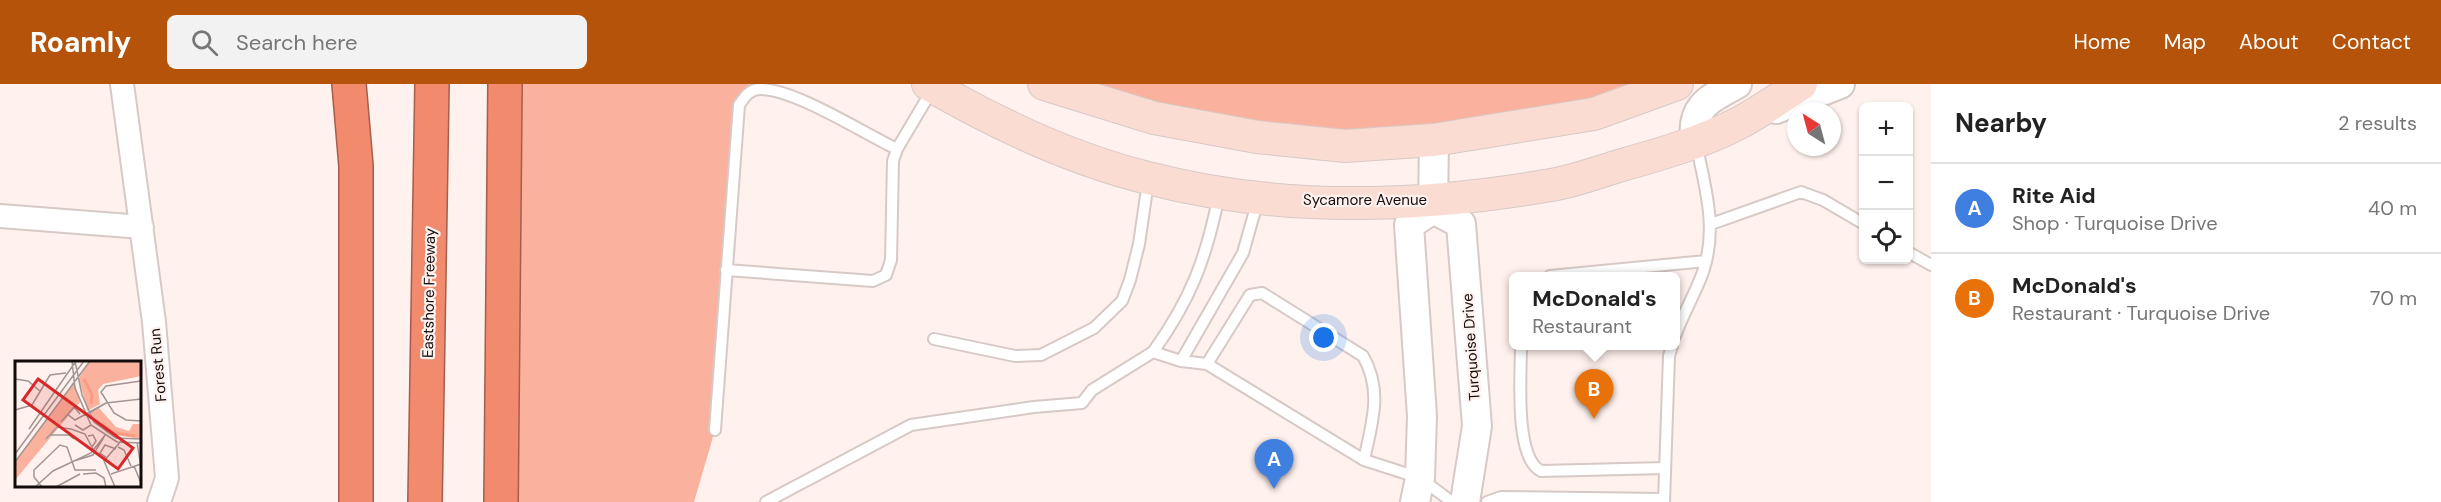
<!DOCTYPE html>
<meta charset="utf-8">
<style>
:root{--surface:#fff;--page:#f2f2f2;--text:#222;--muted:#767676;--line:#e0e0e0;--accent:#b45309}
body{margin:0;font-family:"DM Sans",sans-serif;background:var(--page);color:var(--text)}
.controls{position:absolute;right:18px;top:18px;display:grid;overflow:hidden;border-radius:9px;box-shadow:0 2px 4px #0004}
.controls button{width:54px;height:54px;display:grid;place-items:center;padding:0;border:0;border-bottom:2px solid var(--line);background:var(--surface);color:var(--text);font:30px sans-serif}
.compass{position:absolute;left:1787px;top:18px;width:54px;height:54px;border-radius:50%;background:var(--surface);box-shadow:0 2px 4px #0004;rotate:324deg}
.you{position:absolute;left:1324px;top:254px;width:21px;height:21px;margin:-15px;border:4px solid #fff;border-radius:50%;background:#1a73e8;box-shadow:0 0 0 9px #1a73e833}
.badge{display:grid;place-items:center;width:39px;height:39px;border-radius:50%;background:var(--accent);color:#fff;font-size:20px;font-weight:700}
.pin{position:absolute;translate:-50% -50px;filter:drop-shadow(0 2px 3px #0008)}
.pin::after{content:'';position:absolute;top:32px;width:21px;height:18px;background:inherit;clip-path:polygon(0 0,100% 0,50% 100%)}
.popup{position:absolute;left:1509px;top:188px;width:171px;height:78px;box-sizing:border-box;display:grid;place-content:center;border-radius:9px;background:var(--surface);filter:drop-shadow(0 2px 4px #0005);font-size:20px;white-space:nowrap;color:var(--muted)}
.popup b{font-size:22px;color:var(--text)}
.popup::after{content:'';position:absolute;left:50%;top:100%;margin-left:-12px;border:12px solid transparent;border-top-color:var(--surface)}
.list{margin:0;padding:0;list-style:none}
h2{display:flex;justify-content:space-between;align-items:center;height:78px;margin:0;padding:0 24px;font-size:26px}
h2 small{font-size:20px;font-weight:400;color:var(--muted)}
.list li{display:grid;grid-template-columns:39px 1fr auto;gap:18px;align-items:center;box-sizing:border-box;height:90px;padding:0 24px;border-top:2px solid var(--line)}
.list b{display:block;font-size:22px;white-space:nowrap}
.list p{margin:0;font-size:20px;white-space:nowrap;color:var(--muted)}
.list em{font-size:20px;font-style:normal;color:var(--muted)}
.icon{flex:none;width:33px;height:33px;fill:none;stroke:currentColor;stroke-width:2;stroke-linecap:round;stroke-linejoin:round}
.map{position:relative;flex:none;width:1931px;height:418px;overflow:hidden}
header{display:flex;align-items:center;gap:36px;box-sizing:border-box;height:84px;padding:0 30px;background:var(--accent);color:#fff}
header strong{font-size:28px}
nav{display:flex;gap:33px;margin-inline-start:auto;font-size:21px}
.search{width:420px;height:54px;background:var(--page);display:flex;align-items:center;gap:15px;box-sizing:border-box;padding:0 21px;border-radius:9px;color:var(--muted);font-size:22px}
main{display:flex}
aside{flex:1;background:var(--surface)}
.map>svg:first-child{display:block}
.green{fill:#fab19d}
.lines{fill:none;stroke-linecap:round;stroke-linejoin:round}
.service-casing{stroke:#d7c9c6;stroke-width:14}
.minor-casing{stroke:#d7c9c6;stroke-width:26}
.tertiary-casing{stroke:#d7c9c6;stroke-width:32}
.secondary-casing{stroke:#d7c9c6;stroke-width:34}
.motorway-casing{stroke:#a45e4b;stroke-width:36}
.service{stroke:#fff;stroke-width:10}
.minor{stroke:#fff;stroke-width:22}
.tertiary{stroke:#fff;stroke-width:28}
.secondary{stroke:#fbdcd3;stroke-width:32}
.motorway{stroke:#f28a6d;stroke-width:33}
.labels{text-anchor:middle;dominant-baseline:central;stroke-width:4.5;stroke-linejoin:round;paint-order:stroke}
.street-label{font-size:15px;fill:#120d0c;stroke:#fff1ed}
.inset-river{fill:none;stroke:#fb9c82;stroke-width:3}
.inset-road{fill:none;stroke:#a09693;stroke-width:1.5}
.view{fill:#d62828;fill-opacity:0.15;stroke:#d62828;stroke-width:3}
.inset-edge{fill:none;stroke:#120d0c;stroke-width:3}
</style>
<header>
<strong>Roamly</strong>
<div class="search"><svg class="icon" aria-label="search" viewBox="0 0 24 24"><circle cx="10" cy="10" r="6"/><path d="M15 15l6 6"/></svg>Search here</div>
<nav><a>Home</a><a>Map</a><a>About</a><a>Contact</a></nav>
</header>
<main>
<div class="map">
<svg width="1931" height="418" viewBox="0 0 1931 418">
<rect width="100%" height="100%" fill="#fff1ed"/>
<path class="green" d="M505,0h244l-3,10 -7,12 -24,324 -21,72h-193z
M1044,0h633l-332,62z"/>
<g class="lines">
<g class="service-casing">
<path id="service" d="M1711,140l90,-32 22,8 41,24
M1908,168l23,13
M726,186l147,11 13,-6 5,-15 2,-99 4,-12 35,-59
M1550,192l156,-15
M1675,252c8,-22 20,-42 28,-64 15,-44 2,-85 -7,-129
M934,255l81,17 26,-1 53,-27 28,-27 8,-21 9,-36 9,-62
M1521,262c0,28 -7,112 20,125l124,-3
M1153,268c38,-53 53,-93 66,-157
M1181,277l62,-108 15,-53
M1207,280l43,-69 12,-2 101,63c20,35 9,66 1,104
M715,346l24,-325c5,-7 10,-16 21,-16 35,0 103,44 137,60
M766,418l145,-77 123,-18 48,-4 10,-13 61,-38 28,9 26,3 157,96 56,18 32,24
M1487,418l14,-5 163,2
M1664,418l5,-146 3,-10"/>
</g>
<g class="minor-casing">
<path id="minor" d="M122,0l32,238 13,156 -8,24
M0,132l142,11"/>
</g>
<g class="tertiary-casing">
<path id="tertiary" d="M1776,25l64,-25
M1695,56c-4,-35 16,-42 42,-56
M1433,125l28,15 16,202 -12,76
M1433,125l1,-69
M1415,418l5,-24 2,-62 -13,-191 24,-16"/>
</g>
<g class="secondary-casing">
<path id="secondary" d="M928,0c69,40 143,75 220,94 130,34 271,30 403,7 24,-4 47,-13 71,-20 39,-11 81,-23 117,-42 21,-11 42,-26 62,-39
M1044,0l110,34 103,19 88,9 89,-6 160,-26 83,-30"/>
</g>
<g class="motorway-casing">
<path id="motorway" d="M349,0l7,82v336
M425,418l7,-418
M501,418l4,-418"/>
</g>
<use href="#service" class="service"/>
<use href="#minor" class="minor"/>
<use href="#tertiary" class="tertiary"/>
<use href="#secondary" class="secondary"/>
<use href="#motorway" class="motorway"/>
</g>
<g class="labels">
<g class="street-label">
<text x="1365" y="116">Sycamore Avenue</text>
<text transform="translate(429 209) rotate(-89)">Eastshore Freeway</text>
<text transform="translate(1471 263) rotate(-94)">Turquoise Drive</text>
<text transform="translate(158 281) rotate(-95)">Forest Run</text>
</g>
</g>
<g transform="translate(15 277)">
<rect width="126" height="126" fill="#fff1ed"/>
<path d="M75,0h51v15l-38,8 -5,6 2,14 -13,7 -8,-33zM59,21l6,20 -65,78v-18zM84,47l17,19 13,4 4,-7h8v15l-34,-6 -19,-20z" fill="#fab19d"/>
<path class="inset-river" d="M69,18l8,16 -1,9M87,64l12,8 21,3"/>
<path class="inset-road" d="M57,0l3,27 16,37 26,17 24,1M60,0l7,34 12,27 22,16 25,1M0,18l13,2 12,10M126,20l-35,5 -5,6 13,21 12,7 15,1M91,42l35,-4M0,49l17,-5 18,-30 16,-2M52,53l8,6 31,-17 -17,10M46,61l13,-15 6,7M60,64l8,5 8,-5M14,68l47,-68M35,74h19l5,4M73,75l5,-1 3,6 -4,6M31,78l11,-12 14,2 14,5 10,19M122,81l4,25M103,86l6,3 7,16M0,93l69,-93M92,97l-7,-5 5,-8 11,4M59,100l19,-6 11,-18M0,101l75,-101M119,105l7,17M68,113l13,-1 8,5 2,9M96,113l30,-10M20,126l18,-16 38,-18 15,-19M27,126l-8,-10v-7l26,-25 7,2 8,23h21M41,126l24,-13M100,126l-11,-26 17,-20"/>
<path class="view" d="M23,18l95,69 -15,21 -95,-69z"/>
<rect width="126" height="126" class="inset-edge"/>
</g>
</svg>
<div class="controls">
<button>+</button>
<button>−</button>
<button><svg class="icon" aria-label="locate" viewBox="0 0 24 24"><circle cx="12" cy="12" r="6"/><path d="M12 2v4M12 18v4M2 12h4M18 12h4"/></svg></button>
</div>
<svg class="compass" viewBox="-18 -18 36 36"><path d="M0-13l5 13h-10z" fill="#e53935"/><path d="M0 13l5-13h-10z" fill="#767676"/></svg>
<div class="you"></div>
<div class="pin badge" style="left:1274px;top:405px;background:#3f7fe0">A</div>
<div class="pin badge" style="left:1594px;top:335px;background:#e8710a">B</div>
<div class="popup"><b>McDonald's</b>Restaurant</div>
</div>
<aside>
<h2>Nearby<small>2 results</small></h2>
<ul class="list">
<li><span class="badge" style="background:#3f7fe0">A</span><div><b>Rite Aid</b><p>Shop · Turquoise Drive</p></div><em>40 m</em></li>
<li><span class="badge" style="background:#e8710a">B</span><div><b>McDonald's</b><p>Restaurant · Turquoise Drive</p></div><em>70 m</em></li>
</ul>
</aside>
</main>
